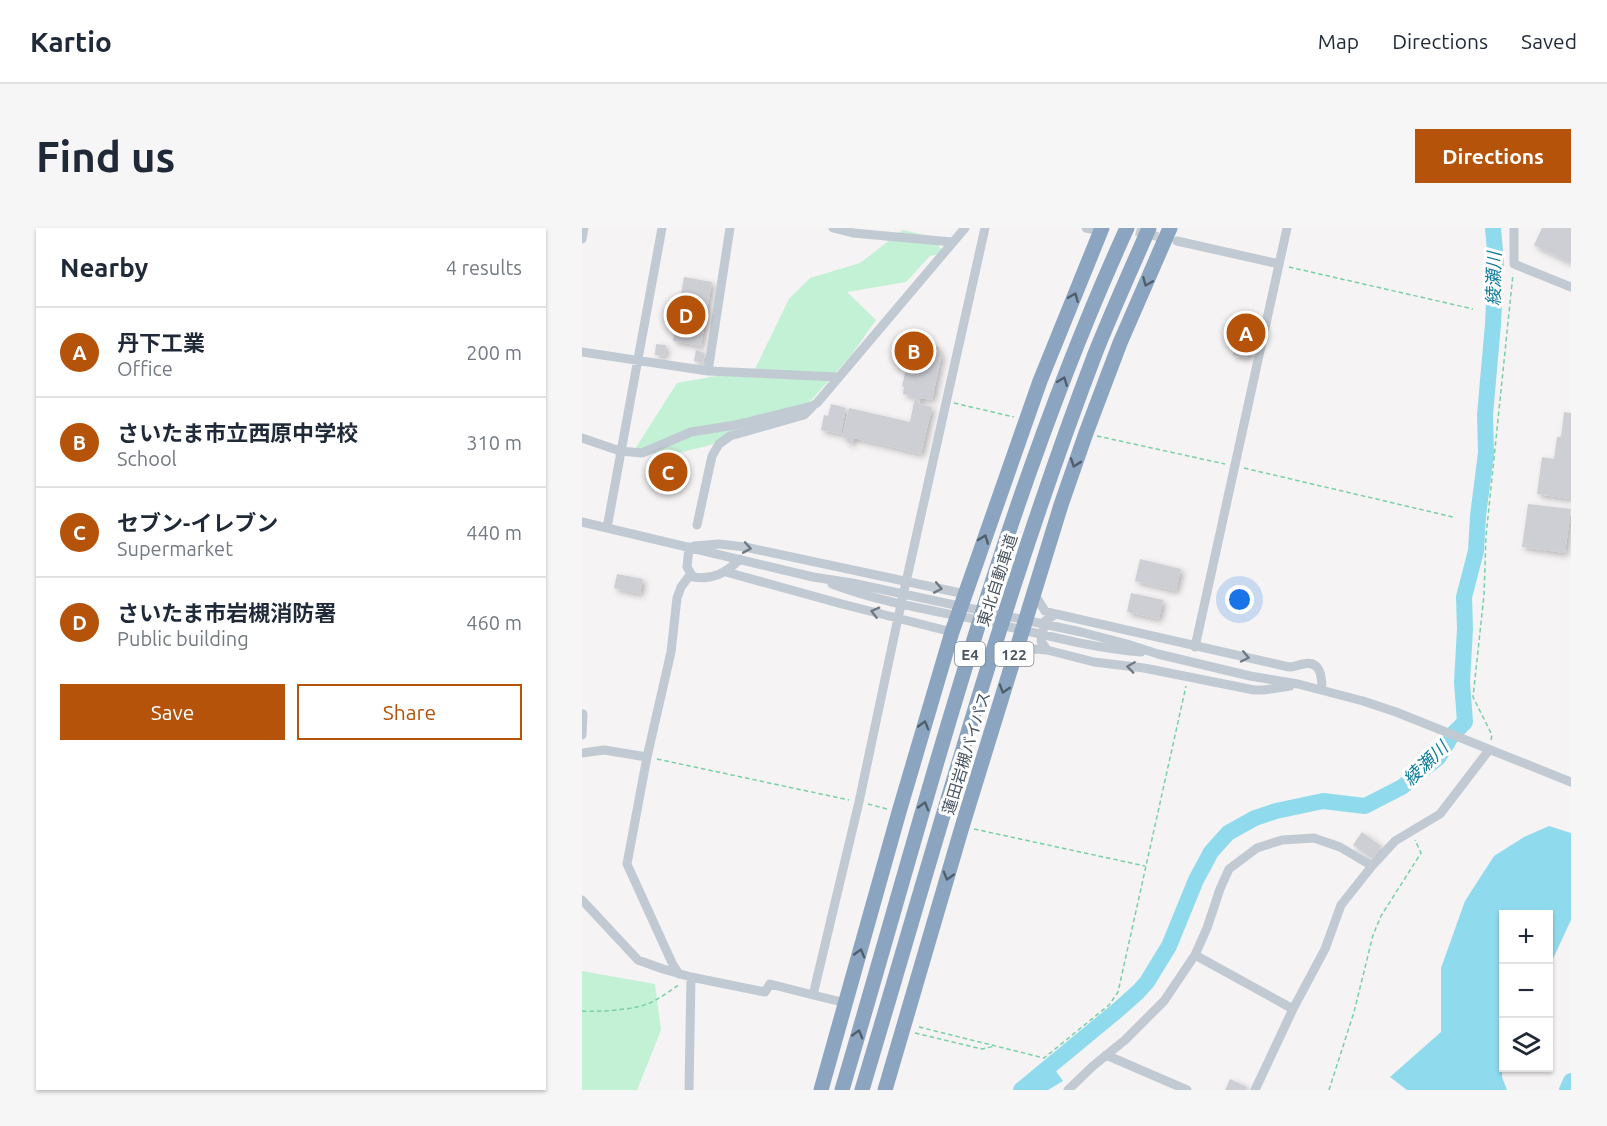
<!DOCTYPE html>
<meta charset="utf-8">
<style>
:root{--surface:#fff;--page:#f6f6f7;--text:#1f2937;--muted:#747a83;--line:#e0e1e3;--accent:#b45309}
body{margin:0;font-family:Ubuntu,"Noto Sans JP",sans-serif;background:var(--page);color:var(--text)}
.controls{position:absolute;right:18px;bottom:18px;display:grid;overflow:hidden;border-radius:0px;box-shadow:0 2px 4px #0004}
.controls button{width:54px;height:54px;display:grid;place-items:center;padding:0;border:0;border-bottom:2px solid var(--line);background:var(--surface);color:var(--text);font:30px sans-serif}
.you{position:absolute;left:658px;top:372px;width:21px;height:21px;margin:-15px;border:4px solid #fff;border-radius:50%;background:#1a73e8;box-shadow:0 0 0 9px #1a73e833}
.badge{display:grid;place-items:center;width:39px;height:39px;border-radius:50%;background:var(--accent);color:#fff;font-size:20px;font-weight:700}
.pin{position:absolute;translate:-50% -50%;border:3px solid #fff;box-shadow:0 2px 6px #0006}
.list{margin:0;padding:0;list-style:none}
h2{display:flex;justify-content:space-between;align-items:center;height:78px;margin:0;padding:0 24px;font-size:26px}
h2 small{font-size:20px;font-weight:400;color:var(--muted)}
.list li{display:grid;grid-template-columns:39px 1fr auto;gap:18px;align-items:center;box-sizing:border-box;height:90px;padding:0 24px;border-top:2px solid var(--line)}
.list b{display:block;font-size:22px;white-space:nowrap}
.list p{margin:0;font-size:20px;white-space:nowrap;color:var(--muted)}
.list em{font-size:20px;font-style:normal;color:var(--muted)}
.actions{display:flex;gap:12px;padding:18px 24px}
.actions a{flex:1;padding:14px 0;border:2px solid var(--accent);border-radius:0px;text-align:center;font-size:21px;color:var(--accent)}
.actions .main{background:var(--accent);color:#fff}
.icon{flex:none;width:33px;height:33px;fill:none;stroke:currentColor;stroke-width:2;stroke-linecap:round;stroke-linejoin:round}
.map{position:relative;flex:none;width:989px;height:862px;overflow:hidden;border-radius:0px}
header{display:flex;align-items:center;gap:36px;box-sizing:border-box;height:84px;padding:0 30px;background:var(--surface);border-bottom:2px solid var(--line)}
header strong{font-size:28px}
nav{display:flex;gap:33px;margin-inline-start:auto;font-size:21px}
.intro{display:flex;align-items:center;justify-content:space-between;box-sizing:border-box;height:144px;padding:0 36px}
h1{margin:0;font-size:42px}
.button{padding:15px 27px;border-radius:0px;background:var(--accent);color:#fff;font-size:21px;font-weight:700}
main{display:flex;gap:36px;padding:0 36px}
aside{flex:1;background:var(--surface);border-radius:0px;box-shadow:0 2px 4px #0004}
.map>svg:first-child{display:block}
.green{fill:#c3f1d5}
.water{fill:#90daee}
.lines{fill:none;stroke-linecap:round;stroke-linejoin:round}
.river{stroke:#90daee;stroke-width:16}
.building{fill:#cdcfd5;filter:url(#shadow)}
.minor-tunnel{stroke:#caccce;stroke-width:9;stroke-dasharray:9 4.5;stroke-linecap:butt}
.path{stroke:#7ad0a6;stroke-width:1.5;stroke-dasharray:4.5 3;stroke-linecap:butt}
.minor{stroke:#c1cad2;stroke-width:9}
.highway{stroke:#8ba5c1;stroke-width:15}
.oneway{stroke:#505e6b}
.oneway2{stroke:#6e7983}
.labels{text-anchor:middle;dominant-baseline:central;stroke-width:6;stroke-linejoin:round;paint-order:stroke}
.shield{fill:#fff;stroke:#808990;stroke-width:1.5}
.shield-label{font-size:15px;font-weight:bold;fill:#4a5661}
.street-label{font-size:16px;fill:#4a5661;stroke:#fff}
.water-label{font-size:18px;font-style:italic;fill:#0c7c9b;stroke:#fff}
</style>
<header>
<strong>Kartio</strong>
<nav><a>Map</a><a>Directions</a><a>Saved</a></nav>
</header>
<div class="intro"><h1>Find us</h1><a class="button">Directions</a></div>
<main>
<aside>
<h2>Nearby<small>4 results</small></h2>
<ul class="list">
<li><span class="badge">A</span><div><b>丹下工業</b><p>Office</p></div><em>200 m</em></li>
<li><span class="badge">B</span><div><b>さいたま市立西原中学校</b><p>School</p></div><em>310 m</em></li>
<li><span class="badge">C</span><div><b>セブン-イレブン</b><p>Supermarket</p></div><em>440 m</em></li>
<li><span class="badge">D</span><div><b>さいたま市岩槻消防署</b><p>Public building</p></div><em>460 m</em></li>
</ul>
<div class="actions"><a class="main">Save</a><a>Share</a></div>
</aside>
<div class="map">
<svg width="989" height="862" viewBox="0 0 989 862">
<defs>
<filter id="shadow"><feDropShadow dx="3" dy="3" stdDeviation="3" flood-color="#0004"/></filter>
</defs>
<rect width="100%" height="100%" fill="#f5f3f3"/>
<path class="green" d="M321,2l29,7 12,16 -14,3 -24,26 -59,10 29,28 -24,34 -51,58 -94,34 -42,10 -30,-7 42,-66 78,-14 34,-70 21,-21 50,-15z
M0,743l73,13 6,46 -24,60h-55z"/>
<path class="water" d="M967,598l22,7v87l-20,43 -2,2 -1,-51h-45l-1,163 5,13h-100l-17,-13 51,-45v-64l24,-67 29,-45 30,-19z
M471,839l10,14 -15,9h-31z"/>
<g class="lines">
<path class="river" d="M439,862l98,-81 19,-17 9,-10 22,-36 27,-66 15,-28 17,-19 27,-15 21,-7 47,-10 42,5 37,-19 19,-16 17,-13 14,-23 13,-13 -3,-40 3,-53 -1,-32 12,-46 2,-35 8,-63 -1,-38 8,-91 3,-62 -3,-34
M985,862l4,-9"/>
</g>
<path class="building" d="M960,0h29v35l-37,-18z
M102,49l28,5 -11,64 -28,-5z
M659,84l8,2 -3,13 10,2 -6,26h-2v3l-15,-3z
M335,114l22,5 -1,6 4,1 -10,46 -12,-2 -1,6 13,3 -11,47 -67,-16 -2,6 -4,-1v-4l-6,-2 7,-29 61,14 5,-25 -12,-3 1,-7 -2,-1 9,-38 5,1z
M74,116l10,1 -1,11 -10,-1z
M114,122l9,3 -2,10 -9,-2z
M249,176l15,4 -5,26 -20,-4 3,-15 4,1z
M982,184l7,1v86l-34,-5 5,-37 12,2 3,-22h4z
M82,230l13,2 -5,26 -13,-2z
M946,276l43,5 -6,44 -43,-6z
M558,331l41,10 -5,22 -41,-10z
M35,346l26,5 -3,15 -26,-6z
M549,365l32,7 -4,19 -32,-7z
M780,604l19,14 -8,13 -20,-14z
M648,851l17,8 -1,3h-21z"/>
<g class="lines">
<path class="minor-tunnel" d="M541,0l45,11"/>
<path class="path" d="M707,39l184,42
M372,175l60,14
M515,208l128,28
M662,240l209,49
M909,512l1,-5 -19,-38 11,-102 2,-59 27,-262
M75,531l192,41
M286,576l19,5
M392,601l171,37
M0,783c19,1 53,-1 70,-9 10,-5 19,-12 28,-18
M337,799l125,31 65,-53 9,-13 68,-306
M333,805l67,16 13,-3
M747,862l25,-78 19,-77 8,-19 40,-63 -6,-13"/>
<path class="minor" d="M251,0l20,5 99,9
M504,0l15,3
M932,0v36l57,23
M0,11l2,-11
M595,13l102,23
M0,124l126,19 130,6
M126,143l22,-143
M0,210l38,13 22,2 49,-21 44,-7 77,-19 5,-3 148,-175
M0,294l231,55 39,6 229,49 46,12 31,10 92,22 48,8 65,17 33,11 175,70
M115,297l15,-69 7,-12 11,-8 74,-21 8,-8
M25,300l55,-300
M112,318l25,-2 26,3 220,47
M107,319l-2,20 6,10c20,3 33,-4 47,-18
M144,344l116,32 110,28
M250,356c50,19 104,27 156,38 50,11 102,26 153,30
M451,364l12,19 11,3
M613,419l92,-419
M432,428l22,-7 11,1
M708,458l-26,4h-10l-110,-22 -50,-6 -47,-12 -6,-9 4,-20 11,-7 233,53c5,0 9,-2 14,-3 18,-4 19,13 19,26
M0,486h1l-1,21
M0,525l22,-3 43,7
M0,672l56,60 25,9 28,8 74,15 5,-8 43,11 46,-193 39,-184 87,-390
M613,727l98,54
M97,746l-6,-9 -46,-101 20,-107 24,-105 6,-54 4,-11 9,-12
M231,767l33,8
M524,827l81,35
M107,862l2,-113
M486,862l25,-24 32,-26 39,-39 31,-46 12,-27 13,-39 9,-20 28,-21 25,-8 32,-2 26,9 32,19
M673,862l38,-81 32,-60 16,-44 31,-39 23,-25 45,-27 49,-64"/>
<path class="highway" d="M239,862l78,-278 53,-180 88,-251 62,-153
M260,862c86,-290 159,-586 285,-862
M280,862c74,-247 141,-495 233,-736 17,-43 36,-84 54,-126
M303,862l77,-263 99,-322 25,-72 34,-90 50,-115"/>
</g>
<defs><path id="oneway-chevron" d="M-2-3.5L2.5 0L-2 3.5" fill="none" stroke-width="1.6" stroke-linecap="round" stroke-linejoin="round" transform="scale(1.5)"/></defs>
<g class="oneway">
<use href="#oneway-chevron" transform="translate(565 54) rotate(113)"/>
<use href="#oneway-chevron" transform="translate(492 69) rotate(-68)"/>
<use href="#oneway-chevron" transform="translate(481 153) rotate(-69)"/>
<use href="#oneway-chevron" transform="translate(493 235) rotate(109)"/>
<use href="#oneway-chevron" transform="translate(402 311) rotate(-70)"/>
<use href="#oneway-chevron" transform="translate(422 461) rotate(107)"/>
<use href="#oneway-chevron" transform="translate(342 497) rotate(-74)"/>
<use href="#oneway-chevron" transform="translate(342 578) rotate(-74)"/>
<use href="#oneway-chevron" transform="translate(366 648) rotate(106)"/>
<use href="#oneway-chevron" transform="translate(278 725) rotate(-74)"/>
<use href="#oneway-chevron" transform="translate(276 806) rotate(-74)"/>
</g>
<g class="oneway2">
<use href="#oneway-chevron" transform="translate(165 320) rotate(10)"/>
<use href="#oneway-chevron" transform="translate(356 360) rotate(11)"/>
<use href="#oneway-chevron" transform="translate(293 384) rotate(-166)"/>
<use href="#oneway-chevron" transform="translate(663 429) rotate(12)"/>
<use href="#oneway-chevron" transform="translate(549 439) rotate(-172)"/>
</g>
<g class="labels">
<g class="shield">
<rect x="373" y="414" width="30" height="24" rx="4.5"/>
<rect x="412.5" y="414" width="39" height="24" rx="4.5"/>
</g>
<g class="shield-label">
<text x="388" y="426">E4</text>
<text x="432" y="426">122</text>
</g>
<g class="street-label">
<text transform="translate(415 352) rotate(-72)">東北自動車道</text>
<text transform="translate(384 525) rotate(-73)">蓮田岩槻バイパス</text>
</g>
<g class="water-label">
<text transform="translate(911 51) rotate(-89)">綾瀬川</text>
<text transform="translate(843 535) rotate(-44)">綾瀬川</text>
</g>
</g>
</svg>
<div class="controls">
<button>+</button>
<button>−</button>
<button><svg class="icon" aria-label="layers" viewBox="0 0 24 24"><path d="M12 4l9 5-9 5-9-5zM3 14l9 5 9-5"/></svg></button>
</div>
<div class="you"></div>
<div class="pin badge" style="left:664px;top:105px">A</div>
<div class="pin badge" style="left:332px;top:123px">B</div>
<div class="pin badge" style="left:86px;top:244px">C</div>
<div class="pin badge" style="left:104px;top:87px">D</div>
</div>
</main>
